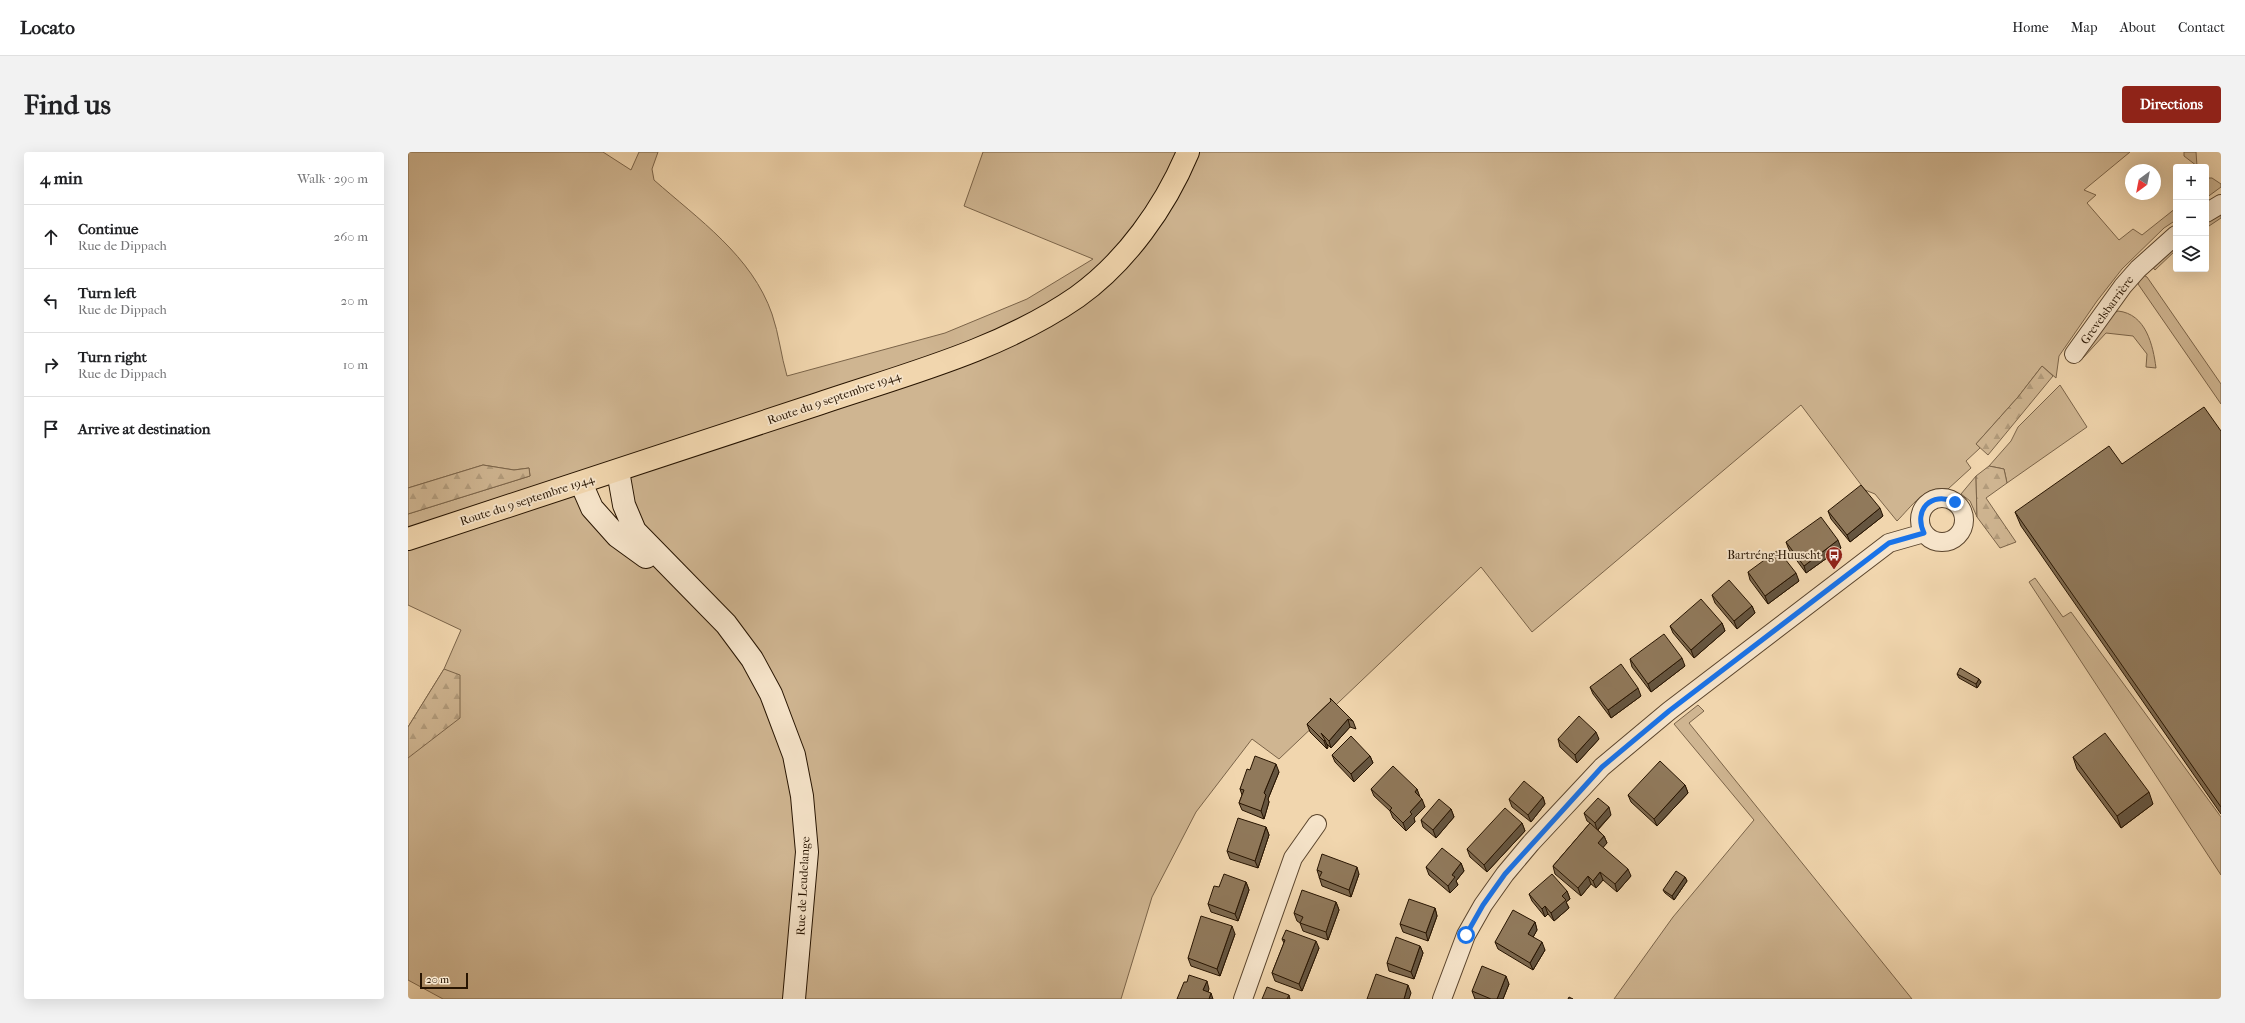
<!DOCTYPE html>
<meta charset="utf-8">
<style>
:root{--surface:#fff;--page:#f2f2f2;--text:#202124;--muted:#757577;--line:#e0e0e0;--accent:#8f2418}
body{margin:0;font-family:"IM FELL French Canon",serif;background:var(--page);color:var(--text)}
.controls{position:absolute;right:12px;top:12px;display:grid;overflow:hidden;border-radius:4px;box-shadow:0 4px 16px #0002}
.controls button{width:36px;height:36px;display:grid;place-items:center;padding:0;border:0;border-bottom:1px solid var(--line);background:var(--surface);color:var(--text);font:20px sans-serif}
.compass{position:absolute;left:1717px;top:12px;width:36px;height:36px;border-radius:50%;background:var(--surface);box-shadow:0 4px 16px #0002;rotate:212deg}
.scale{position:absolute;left:12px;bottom:10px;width:48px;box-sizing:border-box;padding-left:4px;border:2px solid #271401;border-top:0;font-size:11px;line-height:14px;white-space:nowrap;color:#271401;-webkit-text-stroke:3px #f6e4ca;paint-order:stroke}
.stop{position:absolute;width:12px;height:12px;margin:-9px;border:3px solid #1a73e8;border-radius:50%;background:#fff}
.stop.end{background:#1a73e8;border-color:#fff;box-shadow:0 1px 4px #0008}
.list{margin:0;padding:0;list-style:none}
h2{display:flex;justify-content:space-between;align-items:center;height:52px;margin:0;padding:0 16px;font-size:17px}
h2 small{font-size:13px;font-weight:400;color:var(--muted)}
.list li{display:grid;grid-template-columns:26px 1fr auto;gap:12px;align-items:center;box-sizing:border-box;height:64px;padding:0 16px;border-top:1px solid var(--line)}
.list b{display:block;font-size:15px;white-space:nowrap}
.list p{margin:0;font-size:13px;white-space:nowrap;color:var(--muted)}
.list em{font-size:13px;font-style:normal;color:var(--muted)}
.icon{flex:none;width:22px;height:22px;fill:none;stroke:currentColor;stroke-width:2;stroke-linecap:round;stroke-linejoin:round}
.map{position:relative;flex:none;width:1813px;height:847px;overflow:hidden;border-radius:4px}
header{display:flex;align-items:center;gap:24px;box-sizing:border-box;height:56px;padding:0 20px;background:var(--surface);border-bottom:1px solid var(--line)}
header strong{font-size:19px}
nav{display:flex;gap:22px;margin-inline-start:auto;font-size:14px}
.intro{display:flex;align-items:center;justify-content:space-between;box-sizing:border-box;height:96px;padding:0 24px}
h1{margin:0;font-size:28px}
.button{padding:10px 18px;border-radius:4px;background:var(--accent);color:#fff;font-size:14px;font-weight:700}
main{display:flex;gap:24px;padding:0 24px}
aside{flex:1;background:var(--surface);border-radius:4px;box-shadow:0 4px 16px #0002}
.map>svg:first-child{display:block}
.green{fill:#cfb591;stroke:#7b6449;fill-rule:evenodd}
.forest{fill:url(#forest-firs);stroke:#7b6449}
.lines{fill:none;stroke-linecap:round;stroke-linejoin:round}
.street-casing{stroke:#5a442c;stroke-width:20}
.secondary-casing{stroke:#271401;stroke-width:24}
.primary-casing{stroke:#271401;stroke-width:24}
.street{stroke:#f6e4ca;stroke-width:18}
.secondary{stroke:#f6e4ca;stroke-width:22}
.primary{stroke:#f1d6ae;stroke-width:22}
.wall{fill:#7c684e;stroke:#271401}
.shaded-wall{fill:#655540;stroke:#271401}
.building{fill:#90795b;stroke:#271401}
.route{stroke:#1a73e8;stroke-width:5}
.labels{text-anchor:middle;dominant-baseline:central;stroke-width:3.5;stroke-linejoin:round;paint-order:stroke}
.street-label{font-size:12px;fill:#271401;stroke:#f6e4ca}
.poi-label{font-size:12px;fill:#271401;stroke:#f6e4ca;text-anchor:end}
</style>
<header>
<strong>Locato</strong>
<nav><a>Home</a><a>Map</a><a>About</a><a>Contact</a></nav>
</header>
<div class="intro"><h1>Find us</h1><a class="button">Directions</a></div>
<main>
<aside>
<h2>4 min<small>Walk · 290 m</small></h2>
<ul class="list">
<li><svg class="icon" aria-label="ahead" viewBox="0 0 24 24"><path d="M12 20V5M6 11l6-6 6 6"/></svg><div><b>Continue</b><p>Rue de Dippach</p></div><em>260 m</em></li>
<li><svg class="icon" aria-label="left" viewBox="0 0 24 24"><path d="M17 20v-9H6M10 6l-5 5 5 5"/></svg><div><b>Turn left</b><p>Rue de Dippach</p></div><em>20 m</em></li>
<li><svg class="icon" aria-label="right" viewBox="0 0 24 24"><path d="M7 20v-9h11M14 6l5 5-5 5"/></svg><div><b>Turn right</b><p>Rue de Dippach</p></div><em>10 m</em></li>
<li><svg class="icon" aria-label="arrive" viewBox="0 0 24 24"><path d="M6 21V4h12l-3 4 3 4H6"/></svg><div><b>Arrive at destination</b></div></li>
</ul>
</aside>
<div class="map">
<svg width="1813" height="847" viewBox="0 0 1813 847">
<defs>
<pattern id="forest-firs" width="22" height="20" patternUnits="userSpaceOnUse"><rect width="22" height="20" fill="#cfb591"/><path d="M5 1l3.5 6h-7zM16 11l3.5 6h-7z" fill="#b29b7b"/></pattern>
</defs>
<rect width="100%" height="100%" fill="#f1d6ae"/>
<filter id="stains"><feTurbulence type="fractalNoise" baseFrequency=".005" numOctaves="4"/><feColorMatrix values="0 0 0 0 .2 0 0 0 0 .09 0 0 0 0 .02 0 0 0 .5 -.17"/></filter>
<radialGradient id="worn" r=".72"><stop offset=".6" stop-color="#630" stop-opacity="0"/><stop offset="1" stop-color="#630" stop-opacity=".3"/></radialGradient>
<path class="green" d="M0,0h195l28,18 8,-18h19l-6,17 2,11c44,39 98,76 118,134 7,20 9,42 15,62l158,-43 82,-34 66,-40 -129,-53 19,-54h1147l-46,38 12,5 -9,8 32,37 14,-11 9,6 34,-27v12l-12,8 -42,41 -25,32 -38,55 -3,22 -14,-12 -24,31 -42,47 4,4 -14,13 5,7 -23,21c-23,-4 -36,17 -51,32l-22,-27 -10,-4 -64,-85 -269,227 -51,-65 -202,192 -27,-20 -56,73 -44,85 -31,102h-678l-35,-19v-253l36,-58 17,-39 -53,-25v-91l122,-38 -1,-8 -15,2 -31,-5 -75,23zM210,319l34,80 -60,-43 -11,-25z
M1776,0h12l1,14 -13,-10z
M1798,26h6l9,6v3l-15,11z
M1813,60v6l-15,10v-6z
M1768,91v7l-21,20 -4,-5z
M1735,123l4,2 74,107v20l-83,-120z
M1710,159c28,3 35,34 38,57l-10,-1 1,-13 -14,-18 -27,-3 -23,25c3,-14 22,-42 35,-47z
M1652,233l27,42 -80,56 -3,-14 -15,-3 22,-25 7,-14z
M1568,324l1,41 -7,-16 -9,-7z
M1627,426l28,39 8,-5 150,205v58l-192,-293z
M1290,553l6,6 -15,12 223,276h-298l59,-82 81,-97 -80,-96z"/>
<path class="forest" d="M1634,214l11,10 -65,79 -12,-11 42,-47z
M75,313l31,5 15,-2 1,8 -122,38v-26z
M1581,314l15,3 3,14 -21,15 30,44 -16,6 -23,-31 -1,-41z
M36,517l16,6v43l-52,40v-31z"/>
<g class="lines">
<g class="street-casing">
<path id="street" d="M1798,61l15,-9
M1666,202l49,-68 15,-17 38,-34
M1512 368a22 22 0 1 1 44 0a22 22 0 1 1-44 0Z
M835,847l50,-141 24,-34
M1034,847l24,-64 17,-30 22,-31 26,-31 71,-76 67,-56 220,-168 35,-10"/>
</g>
<g class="secondary-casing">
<path id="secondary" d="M210,319l6,34 11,26 91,93 26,35 19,35 23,61 8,41 5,56 -13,147
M173,331l11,25 25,28 29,21"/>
</g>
<g class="primary-casing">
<path id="primary" d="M0,387c136,-45 272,-89 407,-134 88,-30 184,-54 262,-108 49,-35 88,-90 111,-145"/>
</g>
<use href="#street" class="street"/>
<use href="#secondary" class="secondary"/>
<use href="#primary" class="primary"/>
</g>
<path class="wall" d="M1813,279v383l-200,-288 -6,-14 107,-48z
M1420,359l55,5 -33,26 -19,-23z
M1378,390l55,6 -35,25 -17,-23z
M1340,420l51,9 -31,23 -18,-24z
M1304,443l40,11 3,7 -18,16 -22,-26z
M1314,471l3,8 -31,27 -21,-25 -3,-7z
M1222,507l55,7 -34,26 -19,-25z
M1549,522l22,5 2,3 -4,6 -18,-10z
M1182,535l51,9 -30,22 -18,-24z
M923,549l22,20 3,8 -6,-2 -19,21 -4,-4 1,3 -1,2 -17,-17 -3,-8z
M1150,587h41l-22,24 -17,-16z
M924,603l38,1 3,7 -19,19 -19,-20z
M1665,605l80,47 -32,24 -44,-59z
M842,618l29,2 -11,27 1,3 -5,17 -22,-9 -3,-7 3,-8 -2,-6z
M1277,633l3,8 -31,33 -26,-24 -3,-7z
M963,637h46l2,7 6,11 -11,11 1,4 -9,9 -13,-13 -3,-7 -16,-15z
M1135,645l2,7 -14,18 -19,-15 -3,-8z
M1043,657l3,8 -18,21 -13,-11 -2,-7z
M1176,661l27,2 -13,15 6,6 3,7 -4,4 28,29 -14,16 -14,-12 -7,8 -5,-4 -10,12 -26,-22 -2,-8 37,-43 -3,-2z
M1114,671l3,8 -38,41 -17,-15 -3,-8z
M858,675l3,8 -11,33 -28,-9 -3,-8z
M1053,711l3,8 -8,10 2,4 -8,8 -21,-18 -3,-8z
M909,718l42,4 -8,23 -29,-11z
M1277,725l2,4 -13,19 -9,-7 -2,-3z
M838,730l3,8 -11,31 -27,-9 -3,-8 11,-17z
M1159,739l3,8 -4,3 3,6 -15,13 -6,-7 -3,3 -13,-16 -3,-7z
M928,750l3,8 -11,30 -25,-9 -3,-8 -3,-2 -3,-8z
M1027,756l2,8 -9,25 -25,-9 -3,-8z
M1127,770l2,8 -4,7 12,13 -12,20 -35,-21 -3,-7z
M827,782l-15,42 -29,-10 -3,-8z
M874,787l37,9 -17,43 -27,-10 -3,-8 12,-30z
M1012,794l3,7 -9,26 -25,-8 -2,-8z
M1101,832l-6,15h-28l-3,-8z"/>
<path class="shaded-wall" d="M1472,356l3,8 -33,26 -3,-7z
M1430,388l3,8 -35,25 -2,-7z
M1388,421l3,8 -31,23 -3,-8z
M1344,454l3,7 -18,16 -3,-8z
M1314,471l3,8 -31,27 -3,-8z
M1274,506l3,8 -34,26 -3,-8z
M1571,527l2,3 -4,6 -1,-4z
M1230,536l3,8 -30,22 -3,-8z
M940,567l2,8 -19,21 -2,-7z
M1188,580l3,7 -22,24 -2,-8z
M917,588l3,7 -1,2 -3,-8z
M962,604l3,7 -19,19 -3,-8z
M868,612l3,8 -11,27 1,3 -5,17 -3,-8 3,-18z
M1277,633l3,8 -31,33 -3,-7z
M1009,637l3,8 -5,-5z
M1741,640l4,12 -32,24 -4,-12z
M1135,645l2,7 -14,18 -3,-7z
M1014,647l3,8 -11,11 1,4 -9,9 -3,-8 7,-11z
M1201,655l2,8 -14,15 -2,-7z
M1043,657l3,8 -18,21 -3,-8z
M1114,671l3,8 -38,41 -3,-7z
M858,675l3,8 -11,33 -3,-7z
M1196,684l3,7 -6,7 -3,-7z
M1053,711l3,8 -8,10 2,4 -8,8 -2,-7 4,-11z
M949,715l2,7 -8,23 -2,-7z
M1220,717l3,7 -14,16 -2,-8z
M1192,720l3,8 -7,8 -3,-7z
M1180,724l3,8 -10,12 -3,-8z
M1277,725l2,4 -13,19 -2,-4z
M838,730l3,8 -11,31 -3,-7z
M1159,739l3,8 -4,3 3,6 -15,13 -3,-8 11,-17z
M928,750l3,8 -11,30 -2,-8z
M1137,754l3,8 -3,3 -3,-8z
M1027,756l2,8 -9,25 -2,-8z
M1127,770l2,8 -6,11 -3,-7z
M824,774l3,8 -15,42 -3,-7z
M908,789l3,7 -17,43 -3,-7z
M1134,790l3,8 -12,20 -3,-7z
M1012,794l3,7 -9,26 -3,-7z
M1098,824l3,8 -6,15h-6z
M799,829l2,8 -3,9 -3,-8z
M1000,833l3,8 -2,6h-5z
M803,841l2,6h-4z
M881,843l1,4h-3z"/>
<path class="building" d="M1796,255l17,24v376l-206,-295 94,-66 13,18z
M1453,333l19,23 -33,27 -19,-24z
M1413,365l17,23 -34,26 -18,-24z
M1370,398l18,23 -31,23 -17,-24z
M1321,428l23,26 -18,15 -22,-26z
M1293,447l21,24 -31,27 -21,-24z
M1256,482l18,24 -34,26 -18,-25z
M1213,512l17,24 -30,22 -18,-23z
M1552,516l19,11 -3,5 -19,-10z
M922,546l23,23 -5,-2 -19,22 -8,-8 4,7 -1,1 -17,-17 24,-23z
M1171,564l17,16 -21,23 -17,-16z
M1697,581l44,59 -32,24 -44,-59z
M943,584l19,20 -19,18 -19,-19z
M847,604l21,8 -12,29 2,2 -5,16 -22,-8 5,-13 -4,-1 7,-20 3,1z
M1252,609l25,24 -31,34 -26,-24z
M985,614l24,23 -2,3 7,7 -12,13 2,2 -9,9 -13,-13 2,-2 -21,-19z
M1116,629l19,16 -15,18 -19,-16z
M1190,646l11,9 -14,16 -11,-10z
M1031,647l12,10 -18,21 -12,-10z
M1097,656l17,15 -38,42 -17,-16z
M830,666l28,9 -11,34 -28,-10z
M1182,671l14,13 -6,7 30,26 -13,15 -15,-12 -7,9 -5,-5 -10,12 -25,-22z
M1034,696l19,15 -9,12 3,2 -7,9 -22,-19z
M914,702l35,13 -8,23 -30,-12 3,-6 -5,-2z
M1268,719l9,6 -13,19 -9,-6z
M816,722l22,8 -11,32 -27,-10 6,-18 5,1z
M1144,722l15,17 -5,5 4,4 -15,13 -6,-7 -3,3 -13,-15z
M894,738l34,12 -10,30 -26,-9 3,-6 -9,-4z
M1001,747l26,9 -9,25 -26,-9z
M1105,758l22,12 -7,12 14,8 -12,21 -35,-21z
M793,764l31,10 -15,43 -29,-11z
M878,778l30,11 -17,43 -27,-11 13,-33 -3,-1z
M988,785l24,9 -9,26 -24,-9z
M1074,814l24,10 -9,23h-6l-19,-8z
M968,822l32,11 -4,14h-37z
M781,823l18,6 -4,9 8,3 -2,6h-32l7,-17h3z
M859,835l22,8 -2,4h-25z
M1161,845l4,2h-5z"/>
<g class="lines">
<path class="route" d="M1058,783l17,-30 22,-31 97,-107 67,-56 220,-168 35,-10c-11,-23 7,-42 31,-31"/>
</g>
<defs>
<g id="bus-pin" transform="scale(0.9)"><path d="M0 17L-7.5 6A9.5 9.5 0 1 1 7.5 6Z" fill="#8f2418" stroke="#f6e4ca"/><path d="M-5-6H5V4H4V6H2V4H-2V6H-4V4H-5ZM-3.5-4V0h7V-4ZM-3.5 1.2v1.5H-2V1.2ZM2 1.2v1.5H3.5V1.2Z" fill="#fff"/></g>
</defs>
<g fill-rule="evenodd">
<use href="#bus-pin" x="1426" y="403"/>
</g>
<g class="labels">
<g class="street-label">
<text transform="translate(1699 158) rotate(-54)">Grevelsbarrière</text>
<text transform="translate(426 246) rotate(-19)">Route du 9 septembre 1944</text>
<text transform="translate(119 348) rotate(-18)">Route du 9 septembre 1944</text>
<text transform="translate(395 734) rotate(-87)">Rue de Leudelange</text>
</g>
<g class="poi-label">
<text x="1413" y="403">Bartréng-Huuscht</text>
</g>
</g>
<rect width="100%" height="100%" filter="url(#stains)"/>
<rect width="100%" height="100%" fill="url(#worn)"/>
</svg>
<div class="controls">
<button>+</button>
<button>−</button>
<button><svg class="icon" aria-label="layers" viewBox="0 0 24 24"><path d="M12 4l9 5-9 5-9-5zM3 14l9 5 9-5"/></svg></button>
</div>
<svg class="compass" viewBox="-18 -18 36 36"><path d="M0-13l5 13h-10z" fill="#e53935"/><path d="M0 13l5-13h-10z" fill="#757577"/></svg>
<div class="scale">20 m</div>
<div class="stop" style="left:1058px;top:783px"></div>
<div class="stop end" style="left:1547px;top:350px"></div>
</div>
</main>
